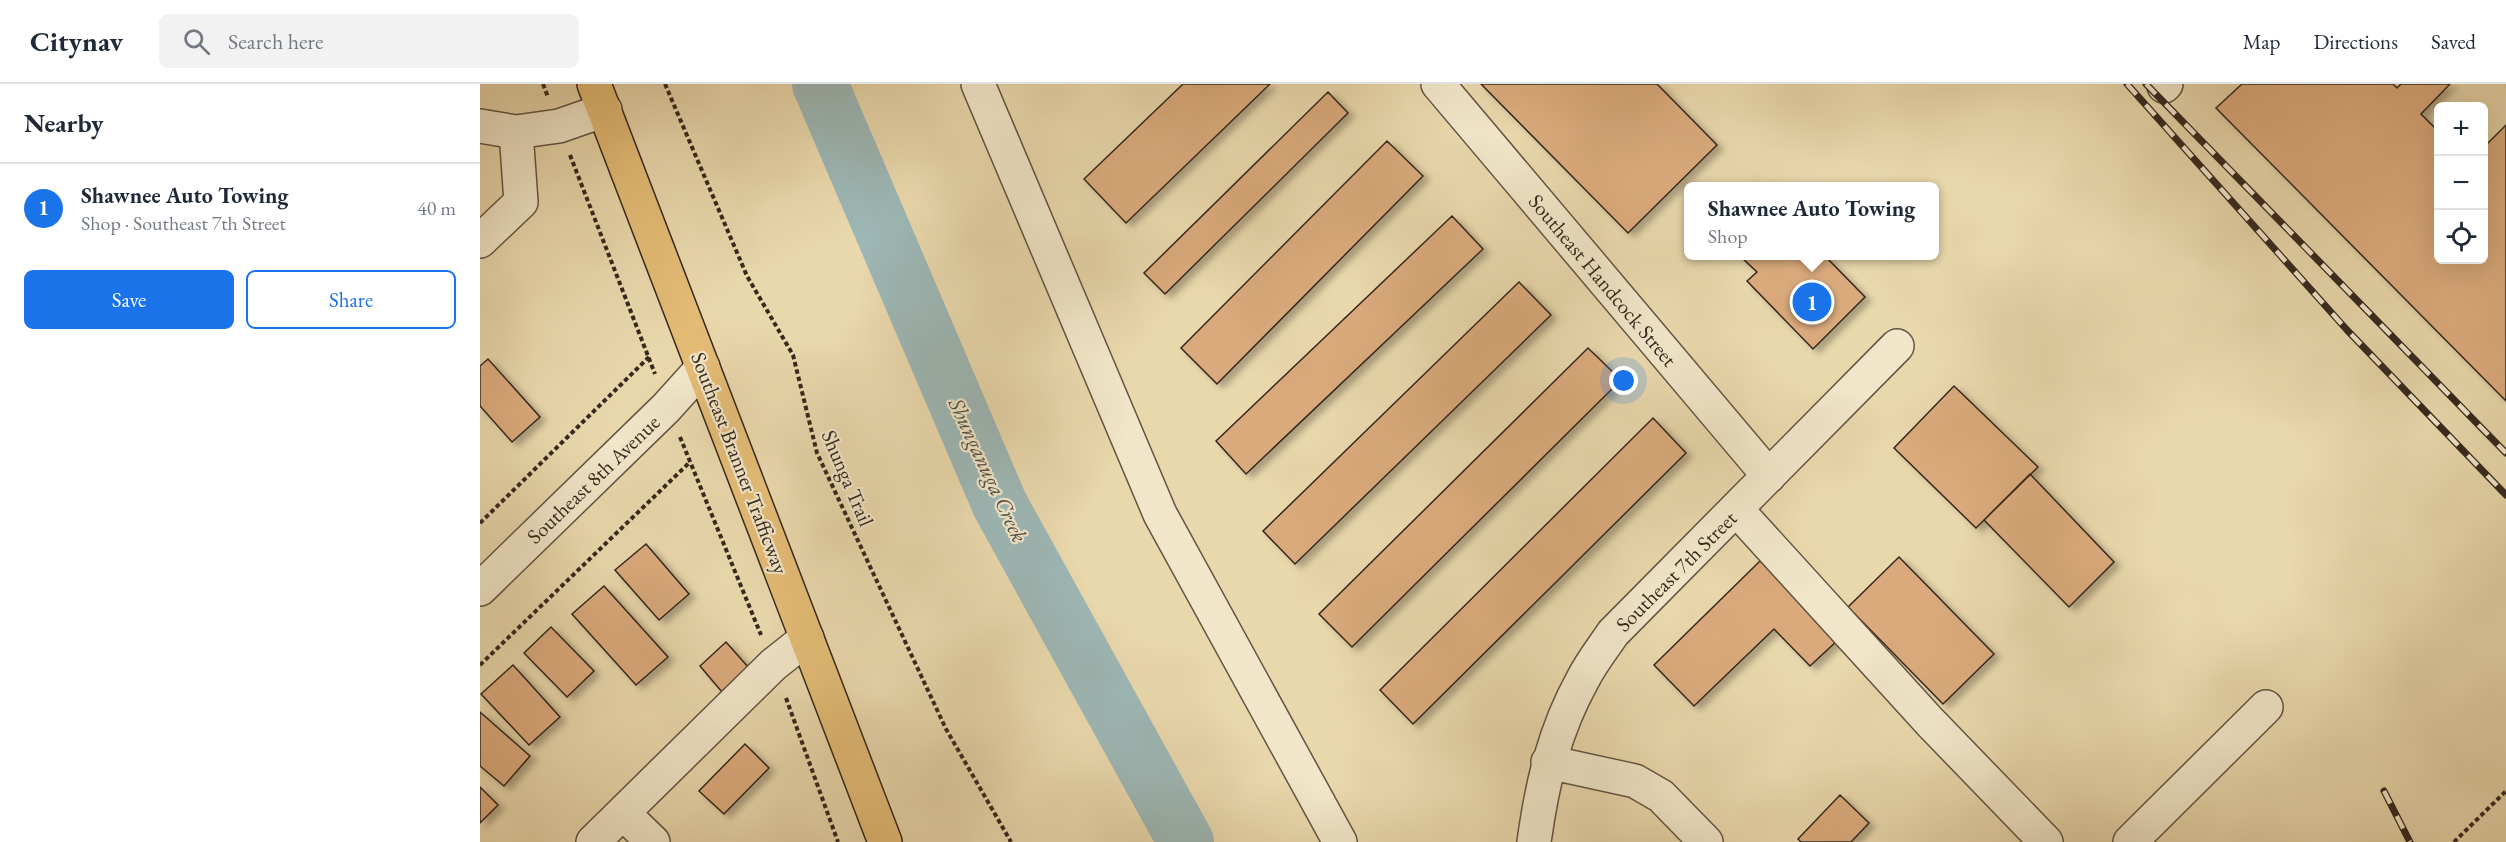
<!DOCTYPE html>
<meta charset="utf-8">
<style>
:root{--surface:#fff;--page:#f2f2f3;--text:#1f2937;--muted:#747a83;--line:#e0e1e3;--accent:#1a73e8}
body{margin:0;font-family:"EB Garamond",serif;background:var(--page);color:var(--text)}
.controls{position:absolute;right:18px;top:18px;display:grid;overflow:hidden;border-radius:9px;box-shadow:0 6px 24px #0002}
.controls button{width:54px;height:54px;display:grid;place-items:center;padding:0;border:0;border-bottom:2px solid var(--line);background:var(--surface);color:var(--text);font:30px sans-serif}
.you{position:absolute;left:1144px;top:297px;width:21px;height:21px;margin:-15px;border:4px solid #fff;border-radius:50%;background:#1a73e8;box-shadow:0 0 0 9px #1a73e833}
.badge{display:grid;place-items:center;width:39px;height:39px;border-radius:50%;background:var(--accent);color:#fff;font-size:20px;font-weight:700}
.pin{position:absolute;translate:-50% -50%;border:3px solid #fff;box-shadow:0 2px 6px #0006}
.popup{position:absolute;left:1204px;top:98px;width:255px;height:78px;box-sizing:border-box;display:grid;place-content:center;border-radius:9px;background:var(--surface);filter:drop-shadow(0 2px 4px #0005);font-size:20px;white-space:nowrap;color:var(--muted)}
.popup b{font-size:22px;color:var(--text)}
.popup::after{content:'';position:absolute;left:50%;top:100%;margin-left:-12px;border:12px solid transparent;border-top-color:var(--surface)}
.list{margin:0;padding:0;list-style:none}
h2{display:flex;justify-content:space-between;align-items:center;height:78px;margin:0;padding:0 24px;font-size:26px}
h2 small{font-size:20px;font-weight:400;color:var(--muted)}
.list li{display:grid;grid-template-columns:39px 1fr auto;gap:18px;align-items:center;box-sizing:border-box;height:90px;padding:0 24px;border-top:2px solid var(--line)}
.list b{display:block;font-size:22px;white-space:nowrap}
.list p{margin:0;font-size:20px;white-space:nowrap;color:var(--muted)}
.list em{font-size:20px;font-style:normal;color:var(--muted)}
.actions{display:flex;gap:12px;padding:18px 24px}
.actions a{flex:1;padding:14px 0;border:2px solid var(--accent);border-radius:9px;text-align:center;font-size:21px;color:var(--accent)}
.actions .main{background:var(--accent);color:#fff}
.icon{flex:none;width:33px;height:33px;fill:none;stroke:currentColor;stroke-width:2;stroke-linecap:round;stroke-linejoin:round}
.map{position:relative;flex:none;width:2026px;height:758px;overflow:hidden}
header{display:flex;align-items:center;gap:36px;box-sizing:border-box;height:84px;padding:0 30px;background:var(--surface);border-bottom:2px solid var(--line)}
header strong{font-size:28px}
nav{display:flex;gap:33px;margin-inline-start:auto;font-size:21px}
.search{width:420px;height:54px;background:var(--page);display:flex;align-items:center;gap:15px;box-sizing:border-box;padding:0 21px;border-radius:9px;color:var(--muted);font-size:22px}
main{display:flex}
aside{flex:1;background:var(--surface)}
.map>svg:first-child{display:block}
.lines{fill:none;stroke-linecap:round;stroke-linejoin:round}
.river{stroke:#9db7b5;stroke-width:56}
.building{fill:#daaa7c;stroke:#35281e;stroke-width:1.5;filter:url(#shadow)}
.minor-casing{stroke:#625442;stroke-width:36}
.major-casing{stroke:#35281e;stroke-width:36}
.path{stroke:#35281e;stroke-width:4;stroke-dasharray:4.5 3;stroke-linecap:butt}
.minor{stroke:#f1e6c9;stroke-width:33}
.major{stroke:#e4bc76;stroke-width:33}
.rail-casing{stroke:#35281e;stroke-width:7}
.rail{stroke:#f1e6c9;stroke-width:4.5;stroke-dasharray:14;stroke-linecap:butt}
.labels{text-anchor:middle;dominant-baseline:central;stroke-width:4.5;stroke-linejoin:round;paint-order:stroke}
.street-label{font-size:21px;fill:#35281e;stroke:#f1e6c9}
.water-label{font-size:22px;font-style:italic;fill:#4f4c44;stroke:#f1e6c9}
</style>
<header>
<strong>Citynav</strong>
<div class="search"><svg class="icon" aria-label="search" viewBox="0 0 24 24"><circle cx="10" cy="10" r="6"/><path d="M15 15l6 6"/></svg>Search here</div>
<nav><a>Map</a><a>Directions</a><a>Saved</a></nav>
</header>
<main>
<aside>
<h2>Nearby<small></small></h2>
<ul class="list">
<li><span class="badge">1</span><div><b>Shawnee Auto Towing</b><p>Shop · Southeast 7th Street</p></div><em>40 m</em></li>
</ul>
<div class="actions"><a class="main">Save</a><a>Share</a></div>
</aside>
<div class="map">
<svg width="2026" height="758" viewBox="0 0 2026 758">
<defs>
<filter id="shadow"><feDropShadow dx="6" dy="4" stdDeviation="3" flood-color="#0004"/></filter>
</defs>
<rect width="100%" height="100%" fill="#e9d8ac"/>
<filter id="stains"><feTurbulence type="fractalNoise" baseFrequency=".00333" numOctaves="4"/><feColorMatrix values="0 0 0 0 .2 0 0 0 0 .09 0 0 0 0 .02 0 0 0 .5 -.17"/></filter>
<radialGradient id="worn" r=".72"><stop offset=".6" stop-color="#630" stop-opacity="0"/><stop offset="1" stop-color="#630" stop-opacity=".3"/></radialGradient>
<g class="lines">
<path class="river" d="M340,0l180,421 186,337"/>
</g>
<path class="building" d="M703,0h87l-144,139 -42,-44z
M1001,0h176l60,61 -89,88z
M1762,0h151l4,4 4,-4h49l-29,30 17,17v129h46v-113l22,-22v276l-290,-293z
M848,8l20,21 -183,181 -21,-21z
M907,57l36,35 -206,208 -36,-36z
M972,132l31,33 -237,225 -30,-33z
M1260,172h85l40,41 -52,52 -66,-68 10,-9z
M1039,198l32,33 -256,249 -32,-33z
M1108,264l33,32 -269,267 -33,-33z
M8,275l52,58 -28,25 -32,-36v-40z
M1474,302l84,81 -62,61 -82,-80z
M1173,334l33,35 -273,271 -33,-34z
M1550,390l84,88 -45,45 -85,-87z
M166,460l43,50 -30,26 -44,-50z
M1419,473l95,97 -51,50 -95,-97z
M1280,477l79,78 -29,27 -36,-37 -80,77 -40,-41z
M124,502l64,71 -32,28 -64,-71z
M71,543l43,44 -27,26 -43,-44z
M246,558l23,26 -27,24 -22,-26z
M33,581l47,52 -31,28 -48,-51z
M0,628l50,44 -26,30 -24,-20z
M265,660l24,24 -45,46 -25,-23z
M0,703l18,18 -18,18z
M1360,711l29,28 -18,19h-50l-3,-3z"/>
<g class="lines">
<g class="minor-casing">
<path id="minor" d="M498,0l182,430 180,328
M958,0l331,392
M1684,2l2,-2
M0,42l36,6 43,-6 46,-16
M0,157l41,-39 -5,-70
M1256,425l194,213 116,120
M0,505l186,-181 37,-41
M1068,678l87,19 26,15 45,46
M143,729l30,29
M113,758l180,-177 34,-27
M1054,758c8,-58 20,-111 49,-163 8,-16 20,-31 30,-46l284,-287
M1650,758l136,-135"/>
</g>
<g class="major-casing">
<path id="major" d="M114,0l291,758"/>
</g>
<path class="path" d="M63,0l5,13
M185,0l82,192 46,79 24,98 129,276 65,113
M90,71l85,219
M200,353l81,198
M0,439l169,-166
M0,581l210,-203
M306,614l52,144
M1974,758l52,-51"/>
<use href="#minor" class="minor"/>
<use href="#major" class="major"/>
<g class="rail-casing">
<path id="rail" d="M1647,0l220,246 159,165
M1666,0l360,369
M1904,707l26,51"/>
</g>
<use href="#rail" class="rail"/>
</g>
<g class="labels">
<g class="street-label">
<text transform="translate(1123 196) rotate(50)">Southeast Handcock Street</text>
<text transform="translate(260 379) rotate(69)">Southeast Branner Trafficway</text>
<text transform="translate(368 394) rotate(67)">Shunga Trail</text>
<text transform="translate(113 395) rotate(-44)">Southeast 8th Avenue</text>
<text transform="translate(1196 487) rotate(-45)">Southeast 7th Street</text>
</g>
<g class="water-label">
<text transform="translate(508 386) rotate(65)">Shunganuga Creek</text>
</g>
</g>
<rect width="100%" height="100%" filter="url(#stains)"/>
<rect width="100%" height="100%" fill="url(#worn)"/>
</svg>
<div class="controls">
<button>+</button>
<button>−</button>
<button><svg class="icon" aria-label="locate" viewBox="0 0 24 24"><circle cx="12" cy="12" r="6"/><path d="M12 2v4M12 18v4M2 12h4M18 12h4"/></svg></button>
</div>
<div class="you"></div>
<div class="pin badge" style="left:1332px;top:218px">1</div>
<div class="popup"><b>Shawnee Auto Towing</b>Shop</div>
</div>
</main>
